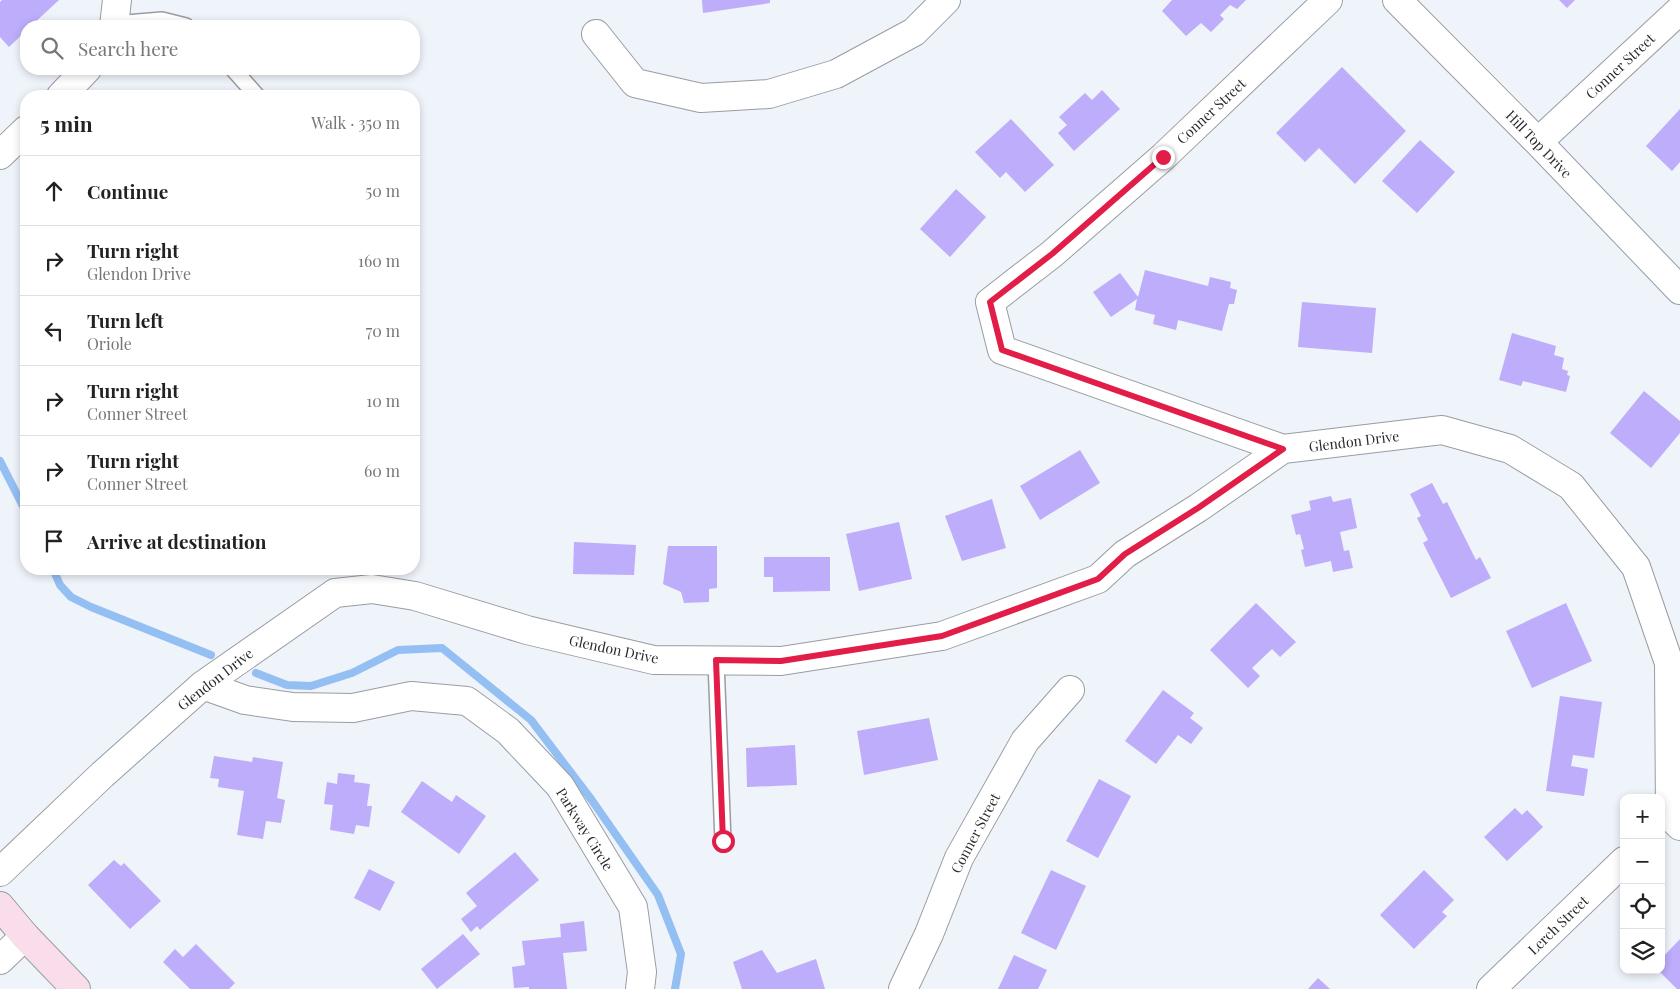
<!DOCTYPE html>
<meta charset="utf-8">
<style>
:root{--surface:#fff;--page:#f6f6f6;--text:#222;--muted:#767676;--line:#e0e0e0}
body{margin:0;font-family:"Playfair Display",serif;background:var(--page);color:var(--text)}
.controls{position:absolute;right:15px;bottom:15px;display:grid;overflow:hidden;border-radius:10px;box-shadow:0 2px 8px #0003}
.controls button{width:45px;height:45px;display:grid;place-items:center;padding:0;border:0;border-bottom:1px solid var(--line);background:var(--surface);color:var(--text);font:25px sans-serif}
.stop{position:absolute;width:15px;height:15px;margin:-11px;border:4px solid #e11d48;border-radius:50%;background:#fff}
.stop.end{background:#e11d48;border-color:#fff;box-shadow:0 1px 5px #0008}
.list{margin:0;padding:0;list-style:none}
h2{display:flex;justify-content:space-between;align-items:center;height:65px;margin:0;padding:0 20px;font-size:21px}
h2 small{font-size:16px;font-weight:400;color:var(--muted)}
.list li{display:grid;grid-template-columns:32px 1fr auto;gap:15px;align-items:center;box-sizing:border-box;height:70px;padding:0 20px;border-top:1px solid var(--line)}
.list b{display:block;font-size:19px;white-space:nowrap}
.list p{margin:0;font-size:16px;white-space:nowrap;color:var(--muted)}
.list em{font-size:16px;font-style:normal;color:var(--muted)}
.icon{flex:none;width:28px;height:28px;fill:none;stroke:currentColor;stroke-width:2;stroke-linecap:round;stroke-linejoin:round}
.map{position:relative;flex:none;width:1680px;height:989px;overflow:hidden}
.search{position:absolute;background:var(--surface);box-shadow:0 2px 8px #0003;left:20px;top:20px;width:400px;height:55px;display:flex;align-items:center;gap:12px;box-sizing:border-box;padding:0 18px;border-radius:20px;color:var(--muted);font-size:19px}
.panel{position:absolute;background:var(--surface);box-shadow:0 2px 8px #0003;left:20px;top:90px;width:400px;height:485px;border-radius:20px}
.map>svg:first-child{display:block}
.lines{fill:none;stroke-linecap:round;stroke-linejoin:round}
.stream{stroke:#94bff3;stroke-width:8}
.building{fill:#bdadfa}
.service-casing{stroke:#999da2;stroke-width:18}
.minor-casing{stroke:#999da2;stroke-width:30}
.secondary-casing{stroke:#999da2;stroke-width:30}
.service{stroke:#fff;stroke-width:15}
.minor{stroke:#fff;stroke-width:28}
.secondary{stroke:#faddea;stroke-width:28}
.route{stroke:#e11d48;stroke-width:6}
.labels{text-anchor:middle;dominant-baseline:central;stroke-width:4;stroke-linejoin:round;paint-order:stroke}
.street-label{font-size:14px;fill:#28292c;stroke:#fff}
</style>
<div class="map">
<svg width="1680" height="989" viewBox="0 0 1680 989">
<rect width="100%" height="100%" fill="#eff3fa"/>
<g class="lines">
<path class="stream" d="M0,461l26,51
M53,569l7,16 11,12 20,10 120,48
M256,673l31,12 24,1 41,-13 46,-23 44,-2 89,72 60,79 67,96 23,59 -6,35"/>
</g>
<path class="building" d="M2,0h57l-28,26h-5v5l-17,16 -9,-10v-35z
M702,0h68v3l-67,10z
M1172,0h74l-9,9 -7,-4 -10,10 4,4 -13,13 -10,-9 -15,13 -24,-25z
M1559,0h16l-8,8z
M1342,67l64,64 -51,53 -36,-36 -14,14 -29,-29z
M1102,90l18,19 -46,42 -16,-18 9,-8 -8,-8 26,-24 7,7z
M1680,109v53l-8,9 -26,-25z
M1011,119l43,46 -29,27 -19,-20 -6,6 -25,-26z
M1420,140l35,32 -38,41 -35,-32z
M956,189l30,28 -36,40 -30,-28z
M1145,270l63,16 2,-9 21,5 -1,6 7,2 -3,14h-5l-7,27 -44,-11 -2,10 -23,-6 2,-9 -20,-5 2,-11 -26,18 -18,-25 27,-19 18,24z
M1302,302l74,6 -4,45 -74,-6z
M1512,333l44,13 -2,9 10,3 -2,11 6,2 -1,4 3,1 -4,16 -43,-11 -2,5 -22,-6z
M1644,391l36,30v12l-29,35 -41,-35z
M1080,450l20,33 -60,37 -20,-34z
M1432,483l11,21 4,-2 29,58 4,-3 11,21 -40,20 -28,-55 5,-3 -11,-22 4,-2 -11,-22z
M1331,496l2,6 18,-4 6,30 -17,4 4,19 5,-1 4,18 -20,4 -2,-11 -26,6 -4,-17 3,-1 -4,-15 -4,1 -5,-20 20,-5 -2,-9z
M992,499l14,49 -44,13 -17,-45z
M899,522l13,57 -53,12 -13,-57z
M574,542l62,3 -2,30 -61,-1z
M668,546h49v42l-8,1v13l-25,1 -3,-11 -18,-8z
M764,557h66v34l-57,1v-15h-9z
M1256,603l40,39 -16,15 -8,-8 -20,19 8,8 -12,12 -38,-38z
M1566,603l26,58 -60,27 -26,-57z
M1163,690l31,23 -4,5 13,10 -12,16 -13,-9 -22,29 -31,-23z
M1560,696l42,6 -8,56 -21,-3 -2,11 17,3 -4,27 -38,-5z
M929,718l9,42 -74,15 -7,-44z
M795,745l2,40 -50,2 -1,-39z
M214,756l38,6 1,-5 30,5 -6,36 8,2 -4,23 -15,-2 -3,18 -26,-4 7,-44 -26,-4 1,-8 -9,-1z
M338,773l17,2 -1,7 16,2 -3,22h5l-3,21 -13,-2 -2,9 -24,-4 3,-25 -9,-1 3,-22 10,2z
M1099,779l32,17 -33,62 -32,-17z
M422,781l30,21 4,-7 30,21 -27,38 -58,-42z
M1515,808l7,7 5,-5 16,17 -36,34 -23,-24z
M515,852l24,28 -59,50 -3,-4 -6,6 -10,-13 16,-13 -11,-13z
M114,860l7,6 3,-3 37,38 -31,28 -42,-44z
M369,869l26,13 -15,29 -26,-13z
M1051,870l35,16 -30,64 -35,-17z
M1424,870l30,30 -12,12 5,4 -33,33 -34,-34z
M584,921l3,30 -24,2 4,36h-38v-2l-15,1 -2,-21 13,-2 -3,-24 39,-4 -1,-13z
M463,934l17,20 -43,35 -16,-20z
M1680,939v50h-3l-19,-19h3v-11z
M196,944l39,39 -6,6h-39l-27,-27 12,-13 8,8z
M762,950l15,23 39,-14 9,30h-83l-9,-27z
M1014,955l33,15 -9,19h-40z
M1318,978l12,11h-22z"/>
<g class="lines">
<g class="service-casing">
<path id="service" d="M114,24l48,-4 24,6
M233,69l24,27
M716,661l7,180"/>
</g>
<g class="minor-casing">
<path id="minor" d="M1397,0l141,142 142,148
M114,26l3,-26
M596,34l39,49 66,15 68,-4 67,-20 78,-42 32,-32
M61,96l26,-27
M1538,142l142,-132
M0,155l26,-25
M1283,449l-281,-99 -12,-48 62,-48 111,-97 165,-157
M203,685l42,15 48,7 60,1 58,-12 56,5 41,30 52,55 73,121 9,65 -2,17
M0,872l102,-97 101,-90 132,-92 37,-4 43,7 112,34 127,30 127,1 161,-25 156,-57 27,-25 73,-46 85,-59 159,-19 68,19 61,37 65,81 33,96 1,153 10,10
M0,960l25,-24
M903,989l26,-55 30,-76 66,-117 45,-51
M1491,989l133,-128"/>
</g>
<g class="secondary-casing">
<path id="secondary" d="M0,906l25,30 51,53"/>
</g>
<use href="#service" class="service"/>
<use href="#minor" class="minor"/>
<use href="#secondary" class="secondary"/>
</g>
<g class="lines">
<path class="route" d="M723,841l-7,-181 65,1 161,-25 156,-57 27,-25 73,-46 85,-59 -281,-99 -12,-48 62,-48 111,-97"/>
</g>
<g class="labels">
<g class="street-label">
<text transform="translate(1620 66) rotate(-43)">Conner Street</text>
<text transform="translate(1211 111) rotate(-43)">Conner Street</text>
<text transform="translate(1539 144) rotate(46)">Hill Top Drive</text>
<text transform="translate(1354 441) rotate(-7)">Glendon Drive</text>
<text transform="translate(614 649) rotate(12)">Glendon Drive</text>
<text transform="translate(215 679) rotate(-38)">Glendon Drive</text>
<text transform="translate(585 829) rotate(58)">Parkway Circle</text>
<text transform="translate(975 833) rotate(-62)">Conner Street</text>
<text transform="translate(1558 925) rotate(-44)">Lerch Street</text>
</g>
</g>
</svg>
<div class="controls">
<button>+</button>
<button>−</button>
<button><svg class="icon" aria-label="locate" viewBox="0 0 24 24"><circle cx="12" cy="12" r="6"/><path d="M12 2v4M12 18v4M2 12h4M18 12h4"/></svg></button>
<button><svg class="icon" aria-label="layers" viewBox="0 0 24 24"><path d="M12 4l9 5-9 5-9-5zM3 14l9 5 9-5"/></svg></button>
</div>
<div class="stop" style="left:723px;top:841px"></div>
<div class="stop end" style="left:1163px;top:157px"></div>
<div class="search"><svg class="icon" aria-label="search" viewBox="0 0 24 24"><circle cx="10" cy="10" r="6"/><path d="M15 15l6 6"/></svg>Search here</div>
<section class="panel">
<h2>5 min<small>Walk · 350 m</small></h2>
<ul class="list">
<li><svg class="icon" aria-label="ahead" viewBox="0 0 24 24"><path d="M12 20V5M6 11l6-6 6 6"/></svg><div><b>Continue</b></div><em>50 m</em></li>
<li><svg class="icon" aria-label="right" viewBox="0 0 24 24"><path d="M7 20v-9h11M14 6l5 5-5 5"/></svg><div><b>Turn right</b><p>Glendon Drive</p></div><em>160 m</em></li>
<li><svg class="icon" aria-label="left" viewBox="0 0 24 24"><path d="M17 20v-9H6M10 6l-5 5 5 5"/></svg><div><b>Turn left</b><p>Oriole</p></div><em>70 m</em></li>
<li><svg class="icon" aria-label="right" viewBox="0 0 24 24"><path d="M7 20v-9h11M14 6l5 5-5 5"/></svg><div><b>Turn right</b><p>Conner Street</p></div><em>10 m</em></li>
<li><svg class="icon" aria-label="right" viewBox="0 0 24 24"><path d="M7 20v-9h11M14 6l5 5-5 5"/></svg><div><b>Turn right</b><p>Conner Street</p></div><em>60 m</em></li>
<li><svg class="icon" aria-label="arrive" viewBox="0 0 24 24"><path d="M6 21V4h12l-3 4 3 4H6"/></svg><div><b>Arrive at destination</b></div></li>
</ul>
</section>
</div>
